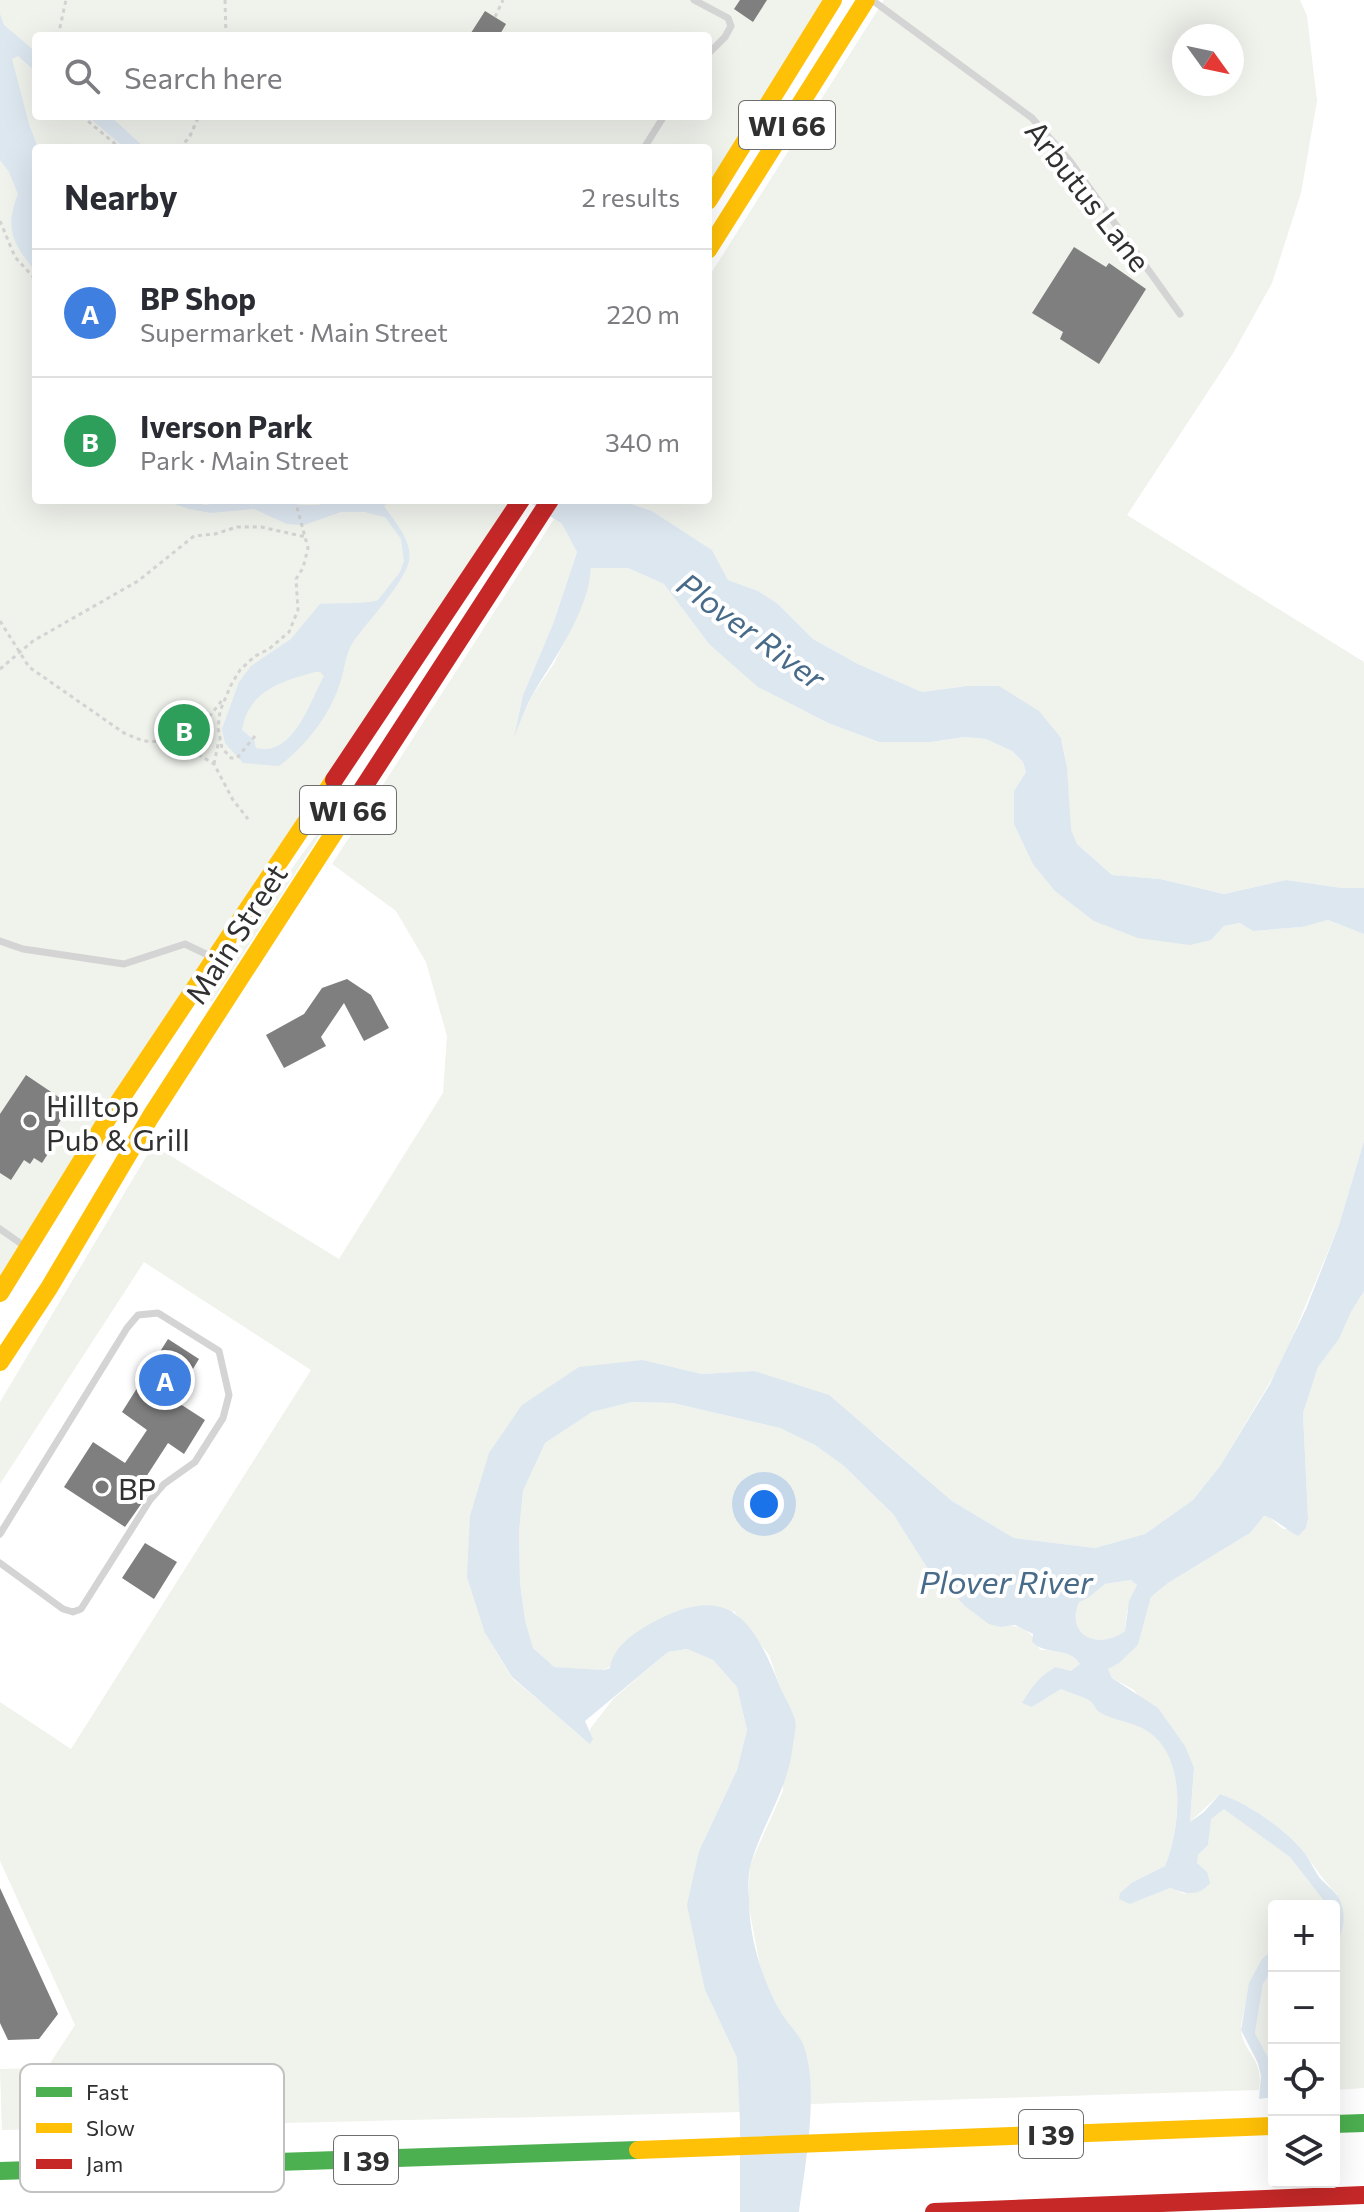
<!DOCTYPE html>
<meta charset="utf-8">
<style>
:root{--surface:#fff;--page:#f7f7f7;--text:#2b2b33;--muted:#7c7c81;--line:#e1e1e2;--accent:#0f766e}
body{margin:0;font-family:Commissioner,sans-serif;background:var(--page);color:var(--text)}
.controls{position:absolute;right:24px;bottom:24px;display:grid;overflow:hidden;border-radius:8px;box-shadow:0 8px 32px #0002}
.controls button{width:72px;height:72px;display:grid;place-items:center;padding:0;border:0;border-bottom:2px solid var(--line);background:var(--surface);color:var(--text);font:40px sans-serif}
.compass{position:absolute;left:1172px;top:24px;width:72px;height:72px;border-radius:50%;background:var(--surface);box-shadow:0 8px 32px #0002;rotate:123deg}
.you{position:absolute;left:764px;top:1504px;width:28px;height:28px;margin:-20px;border:6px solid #fff;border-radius:50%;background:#1a73e8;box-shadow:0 0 0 12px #1a73e833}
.badge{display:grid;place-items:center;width:52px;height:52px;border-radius:50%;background:var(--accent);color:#fff;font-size:26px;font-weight:700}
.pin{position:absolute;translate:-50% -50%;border:4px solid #fff;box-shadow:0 2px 8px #0006}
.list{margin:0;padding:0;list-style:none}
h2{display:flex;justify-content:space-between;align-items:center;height:104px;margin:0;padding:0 32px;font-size:34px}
h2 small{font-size:26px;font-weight:400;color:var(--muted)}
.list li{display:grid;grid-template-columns:52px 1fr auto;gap:24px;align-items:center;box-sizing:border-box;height:128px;padding:0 32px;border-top:2px solid var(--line)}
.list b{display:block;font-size:30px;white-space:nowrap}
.list p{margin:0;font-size:26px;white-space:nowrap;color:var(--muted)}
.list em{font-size:26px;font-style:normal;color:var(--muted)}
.icon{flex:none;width:44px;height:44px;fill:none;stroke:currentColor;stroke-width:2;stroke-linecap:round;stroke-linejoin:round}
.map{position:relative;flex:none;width:1364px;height:2212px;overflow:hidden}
.search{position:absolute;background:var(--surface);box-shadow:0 8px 32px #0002;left:32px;top:32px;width:680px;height:88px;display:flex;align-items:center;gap:20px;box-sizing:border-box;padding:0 28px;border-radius:8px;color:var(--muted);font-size:30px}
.panel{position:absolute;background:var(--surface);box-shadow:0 8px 32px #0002;left:32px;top:144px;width:680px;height:360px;border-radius:8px}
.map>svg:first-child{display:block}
.green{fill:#f0f2ec;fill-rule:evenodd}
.water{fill:#dde7f0;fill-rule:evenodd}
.building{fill:#7f7f7f}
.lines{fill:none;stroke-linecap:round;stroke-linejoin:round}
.path{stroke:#d3d3d3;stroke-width:3;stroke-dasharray:4 4;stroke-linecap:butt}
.lane{stroke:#d4d4d4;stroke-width:7}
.fast{stroke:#4caf50;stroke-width:18}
.slow{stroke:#ffc107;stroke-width:18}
.jam{stroke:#c62828;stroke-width:18}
.poi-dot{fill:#787878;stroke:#fff;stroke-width:3}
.labels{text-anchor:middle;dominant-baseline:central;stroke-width:8;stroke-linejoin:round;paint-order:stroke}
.shield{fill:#fff;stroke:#6e6e6e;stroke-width:2}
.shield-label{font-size:28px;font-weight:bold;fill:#303030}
.street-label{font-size:30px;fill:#303030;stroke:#fff}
.poi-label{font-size:30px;fill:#303030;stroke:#fff;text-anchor:start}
.water-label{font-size:32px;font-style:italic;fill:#486b89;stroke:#fff}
.key{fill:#fff;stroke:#c1c1c1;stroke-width:2}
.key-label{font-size:22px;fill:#303030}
</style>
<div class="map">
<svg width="1364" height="2212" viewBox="0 0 1364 2212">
<rect width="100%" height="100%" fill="#fff"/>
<path class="green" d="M0,0h833l-125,201v-53h-672v352h485l-521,793zM36,36h672v80h-672z
M884,0h416l7,16 10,85 -16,92 -29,90 -40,72 -105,160 237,147v226h-22l-56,-8 -62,14 -64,-15 -48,-4 -35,-31 -7,-14 -3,-63 -5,-26 -95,-55 -45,6 -64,-28 -45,-25 -35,-35 -20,-13 -30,-11 -16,-30 -60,-39 -32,-11h88v-222zM1184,36h48v48h-48z
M554,519l8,5 15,28 -24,72 -30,71 -8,37 18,-38 20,-29 16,-32 21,-54 1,-11h37l36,16 45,60 55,46 64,33 51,19h52l34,-5 21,2 26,12 11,11 3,10 -12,19v33l197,116 13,-14 17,-3 12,8 49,-4 26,-7 36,14v207l-25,84 -57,137 -62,104 -27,34 -48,34 -50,14 -81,-10 -62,-37 -77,-67 -121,-63 -52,3 -59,-14 -121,45 -37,228 27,45 78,65v-14l24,-31 54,-46 19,-3 26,11 24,27 10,43 -10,40 -38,81 6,139 32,68 3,54 -738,18 -2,-61 47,-1 28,-43 -75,-164v-159l71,47 240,-379 -167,-108 -144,222v-82l153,-257 186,114 104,-166 4,-57 -21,-74 -30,-51 -64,-47z
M352,785l-140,217 -3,-2 38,-69z
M1364,1291v797l-30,2 3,-196c-13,-13 -21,-25 -31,-39 -18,-25 -58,-52 -86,-61l-30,28 4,-53 -60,-79 -22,-12 -4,-9 11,-7 19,-17 13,-48 17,-14 82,-50 14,-17 5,1 14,12 23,-1 2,-9 -5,-106 15,-46 21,-28 12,-27z
M632,1402l41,1 107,25 35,17 29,21 49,48 33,52 75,61c21,-4 31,5 39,23 15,0 31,1 40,14l-9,7 -15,-4 -24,40 29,-18c9,3 21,7 29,12 5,4 7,10 13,12 17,7 38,11 52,23 32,28 24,95 10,130l-32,16 -3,22 40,-16 15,6 13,-39 10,-10 2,-26 14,-11 66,49 38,49h-54v43c-19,17 -25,37 -30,62 -1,6 -4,14 -3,19 3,25 23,28 18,60l-450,14v-26l-7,-35 -19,-27 -21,-39 -14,-75 2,-37 33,-74 -3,-104 -11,-32 -35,-44 -131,59 -50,-3 -20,-19 -8,-28 -5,-37 -1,-51 4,-41 22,-48 47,-31z
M1131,1580l6,5 -10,26 -2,20c-28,20 -61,4 -46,-30l9,-3 17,-14z
M1274,1967v126h-1l-1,-28 -17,-32 8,-49z"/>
<path class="water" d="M0,14l4,11 32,27v20l-18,-16 -6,3 17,65 9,24h-2v124c-23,-28 -32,-43 -18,-78l-9,-22 -9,-12z
M87,116h23l35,32h-20z
M163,500h22l20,5 28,-5h42l25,5h18l12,-4 63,-1 -9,6c10,15 29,35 25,55 -5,22 -41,60 -56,81 -8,12 -8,27 -13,41 -10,32 -34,63 -61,83l-36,-3 -18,-20 -3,-14 17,-47 12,-16 40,-27 29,-35c13,-1 50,0 58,-4l22,-28 4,-11 -3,-22 -16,-22 -21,-5h-23l-37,13 -17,-1 -33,-15 -43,4 -22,-4zM315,672h5l4,4c-13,23 -30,82 -68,72l-2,-8 -12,-10c6,-39 40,-49 73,-58z
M526,500h94l32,11 60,39 16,30 30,11 20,13 35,35 45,25 64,28 45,-6h32l40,25 22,27 6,29 4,63 6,14 35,31 48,4 64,15 62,-14 56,8h22v46l-36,-14 -26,7 -49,4 -13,-8 -16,3 -13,14 -21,5 -52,-7 -44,-17 -39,-30 -22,-27 -19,-40v-33l12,-19 -3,-10 -11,-11 -26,-12 -21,-2 -34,5h-52l-51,-19 -70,-36 -49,-43 -45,-60 -36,-16h-37c-2,41 -36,90 -57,124 -8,14 -14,31 -20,45l9,-42 30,-71 24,-72 -15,-28z
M1364,1141v150l-13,21 -12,27 -21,28 -15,46 5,106 -2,9 -8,8c-10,-5 -25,-19 -34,-20l-14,17 -82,50 -17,14 -13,48 -19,18 -11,6 4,9 46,30 27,38 9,22 -4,54 14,-10 16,-18c28,9 69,37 86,61 5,7 8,15 13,22 8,10 20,15 23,29 4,15 0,29 -8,42v-42h-6l-38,-49 -66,-48 -13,10 -3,26 -10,10 -1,8 10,9 3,11c-12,14 -24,11 -40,5l-40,16 -11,-5 1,-6 13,-11 32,-16c16,-39 23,-113 -21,-137 -12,-7 -36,-10 -46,-18 -3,-3 -4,-7 -8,-10 -8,-5 -20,-8 -29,-12l-29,18 -10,-4c10,-16 17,-27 34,-36l15,4 9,-7c-11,-18 -34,-8 -48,-22l1,-8 -18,-9 -14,2 -12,-3 -24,-18 -39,-40 -33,-52 -49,-48 -29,-21 -35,-17 -107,-25 -41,-1 -40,10 -47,31 -22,48 -4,41 1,51 5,37 8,28 21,19 50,3 6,-2c3,-20 21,-33 38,-43 78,-44 104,-10 132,62 5,11 12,22 15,33 2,7 -1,17 -2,24 -4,44 -30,78 -42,119 -3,10 -3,25 -2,36 0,39 13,82 33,115 6,10 16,19 21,30 17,43 2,122 -4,168h-59v-89l-3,-65 -32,-68 -18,-85 12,-54 38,-81 10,-40 -10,-43 -24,-27 -26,-11 -19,3 -83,69 8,18 -3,5 -78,-67 -27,-44 -18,-56 3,-61 19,-63 33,-48 57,-38 64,-7 59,14 52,-3 75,24 123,106 62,37 81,10 50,-14 48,-34 27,-34 50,-82 36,-75 33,-84zM1131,1580l6,5 -8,16 -4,30c-28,20 -60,4 -46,-29l9,-4 17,-14z
M1274,1949v18l-11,17 -8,49 17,32 1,32 -14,2 2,-23 -3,-13 -17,-33 8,-47 13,-24z"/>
<path class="building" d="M740,0h27l-14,22 -19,-13z
M485,11l21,13 -7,12h-30z
M1074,247l32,20 3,-4 37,26 -47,75 -39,-25 3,-7 -31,-19z
M347,979l24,16 18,33 -25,13 -20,-38 -23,34 5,9 -42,22 -18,-33 38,-21 18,-26z
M26,1075l40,27 1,8 -11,18 6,4 -20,31 -8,-5 -4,6 -6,-4 -13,20 -11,-7v-59z
M168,1339l31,20 -25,41 31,20 -21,34 -16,-11 -22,34 10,6 -31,44 -61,-40 29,-45 32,21 22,-33 -25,-18z
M145,1543l32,19 -23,37 -32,-21z
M0,1888l58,126 -19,25 -31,1 -8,-17z"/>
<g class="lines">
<path class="path" d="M225,0l1,36
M495,17l8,-17
M58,36l8,-36
M82,116l38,32
M179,148l10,-10 10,-22
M0,221l15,36 21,23
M0,621l29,46 95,66 19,8 22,1 15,-5 29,-20 14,-18
M0,669l33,-28 105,-60 56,-45 21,-2 22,-7h24l45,10
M255,736l-18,22h-6l-9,-10 -4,-20 2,-17 11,-26 9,-15 15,-14 14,-7 20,-17 9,-22 -2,-31 7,-11 5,-20 -13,-48
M169,742l16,4 29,18 19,36 15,19
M214,764l5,-24"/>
<path class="lane" d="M694,0l34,18 3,8 -6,11 -17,17
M872,0l160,118 38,43 110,153
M644,148l20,-32
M0,941l23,8 101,15 61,-20 25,12
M0,1229l23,16
M0,1534l127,-206 11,-13 20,-2 61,38 10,44 -6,23 -28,44 -31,22 -14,16 -69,109 -8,3 -10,-3 -63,-46"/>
<path class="fast" d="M1334,2124l30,-1
M0,2171l638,-21"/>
<path class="slow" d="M708,201l125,-201
M708,250l158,-250
M0,1293l108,-175 226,-338
M0,1362l49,-74 102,-172 190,-294
M638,2150l636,-24"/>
<path class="jam" d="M334,780l187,-280
M341,822l209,-322
M934,2212l430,-17"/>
</g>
<g class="poi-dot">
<circle cx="30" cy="1121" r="8"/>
<circle cx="102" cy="1487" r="8"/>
</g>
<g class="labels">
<g class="shield">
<rect x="739" y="101" width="96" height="48" rx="6"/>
<rect x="300" y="786" width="96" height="48" rx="6"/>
<rect x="1019" y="2110" width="64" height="48" rx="6"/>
<rect x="334" y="2136" width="64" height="48" rx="6"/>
</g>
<g class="shield-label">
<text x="787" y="125">WI 66</text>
<text x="348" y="810">WI 66</text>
<text x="1051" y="2134">I 39</text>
<text x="366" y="2160">I 39</text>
</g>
<g class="street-label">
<text transform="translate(1089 195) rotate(52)">Arbutus Lane</text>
<text transform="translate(235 933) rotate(-57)">Main Street</text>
</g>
<g class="poi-label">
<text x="46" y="1104">Hilltop<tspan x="46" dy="34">Pub &amp; Grill</tspan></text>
<text x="118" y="1487">BP</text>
</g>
<g class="water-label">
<text transform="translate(752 630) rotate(36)">Plover River</text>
<text x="1006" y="1581">Plover River</text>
</g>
</g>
<rect x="20" y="2064" width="264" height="128" rx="12" class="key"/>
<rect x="36" y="2087" width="36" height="10" fill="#4caf50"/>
<rect x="36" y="2123" width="36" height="10" fill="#ffc107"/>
<rect x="36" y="2159" width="36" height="10" fill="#c62828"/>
<g class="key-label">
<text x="86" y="2100">Fast</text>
<text x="86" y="2136">Slow</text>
<text x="86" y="2172">Jam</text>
</g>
</svg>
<div class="controls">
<button>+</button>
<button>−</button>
<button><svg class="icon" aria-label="locate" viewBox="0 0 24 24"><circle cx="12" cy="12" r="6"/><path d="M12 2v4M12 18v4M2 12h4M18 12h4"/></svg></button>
<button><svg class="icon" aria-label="layers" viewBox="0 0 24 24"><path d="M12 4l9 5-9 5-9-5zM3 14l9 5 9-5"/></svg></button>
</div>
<svg class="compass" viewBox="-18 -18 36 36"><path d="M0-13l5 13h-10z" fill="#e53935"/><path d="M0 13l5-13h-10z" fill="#7c7c81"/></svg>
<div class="you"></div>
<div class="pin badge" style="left:165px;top:1380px;background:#3f7fe0">A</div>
<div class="pin badge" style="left:184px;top:730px;background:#2e9e5b">B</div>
<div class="search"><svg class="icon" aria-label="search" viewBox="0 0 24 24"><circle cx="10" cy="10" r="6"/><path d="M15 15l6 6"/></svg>Search here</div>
<section class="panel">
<h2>Nearby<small>2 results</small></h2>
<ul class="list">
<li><span class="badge" style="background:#3f7fe0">A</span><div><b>BP Shop</b><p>Supermarket · Main Street</p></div><em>220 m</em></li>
<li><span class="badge" style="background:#2e9e5b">B</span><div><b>Iverson Park</b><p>Park · Main Street</p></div><em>340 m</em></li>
</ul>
</section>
</div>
